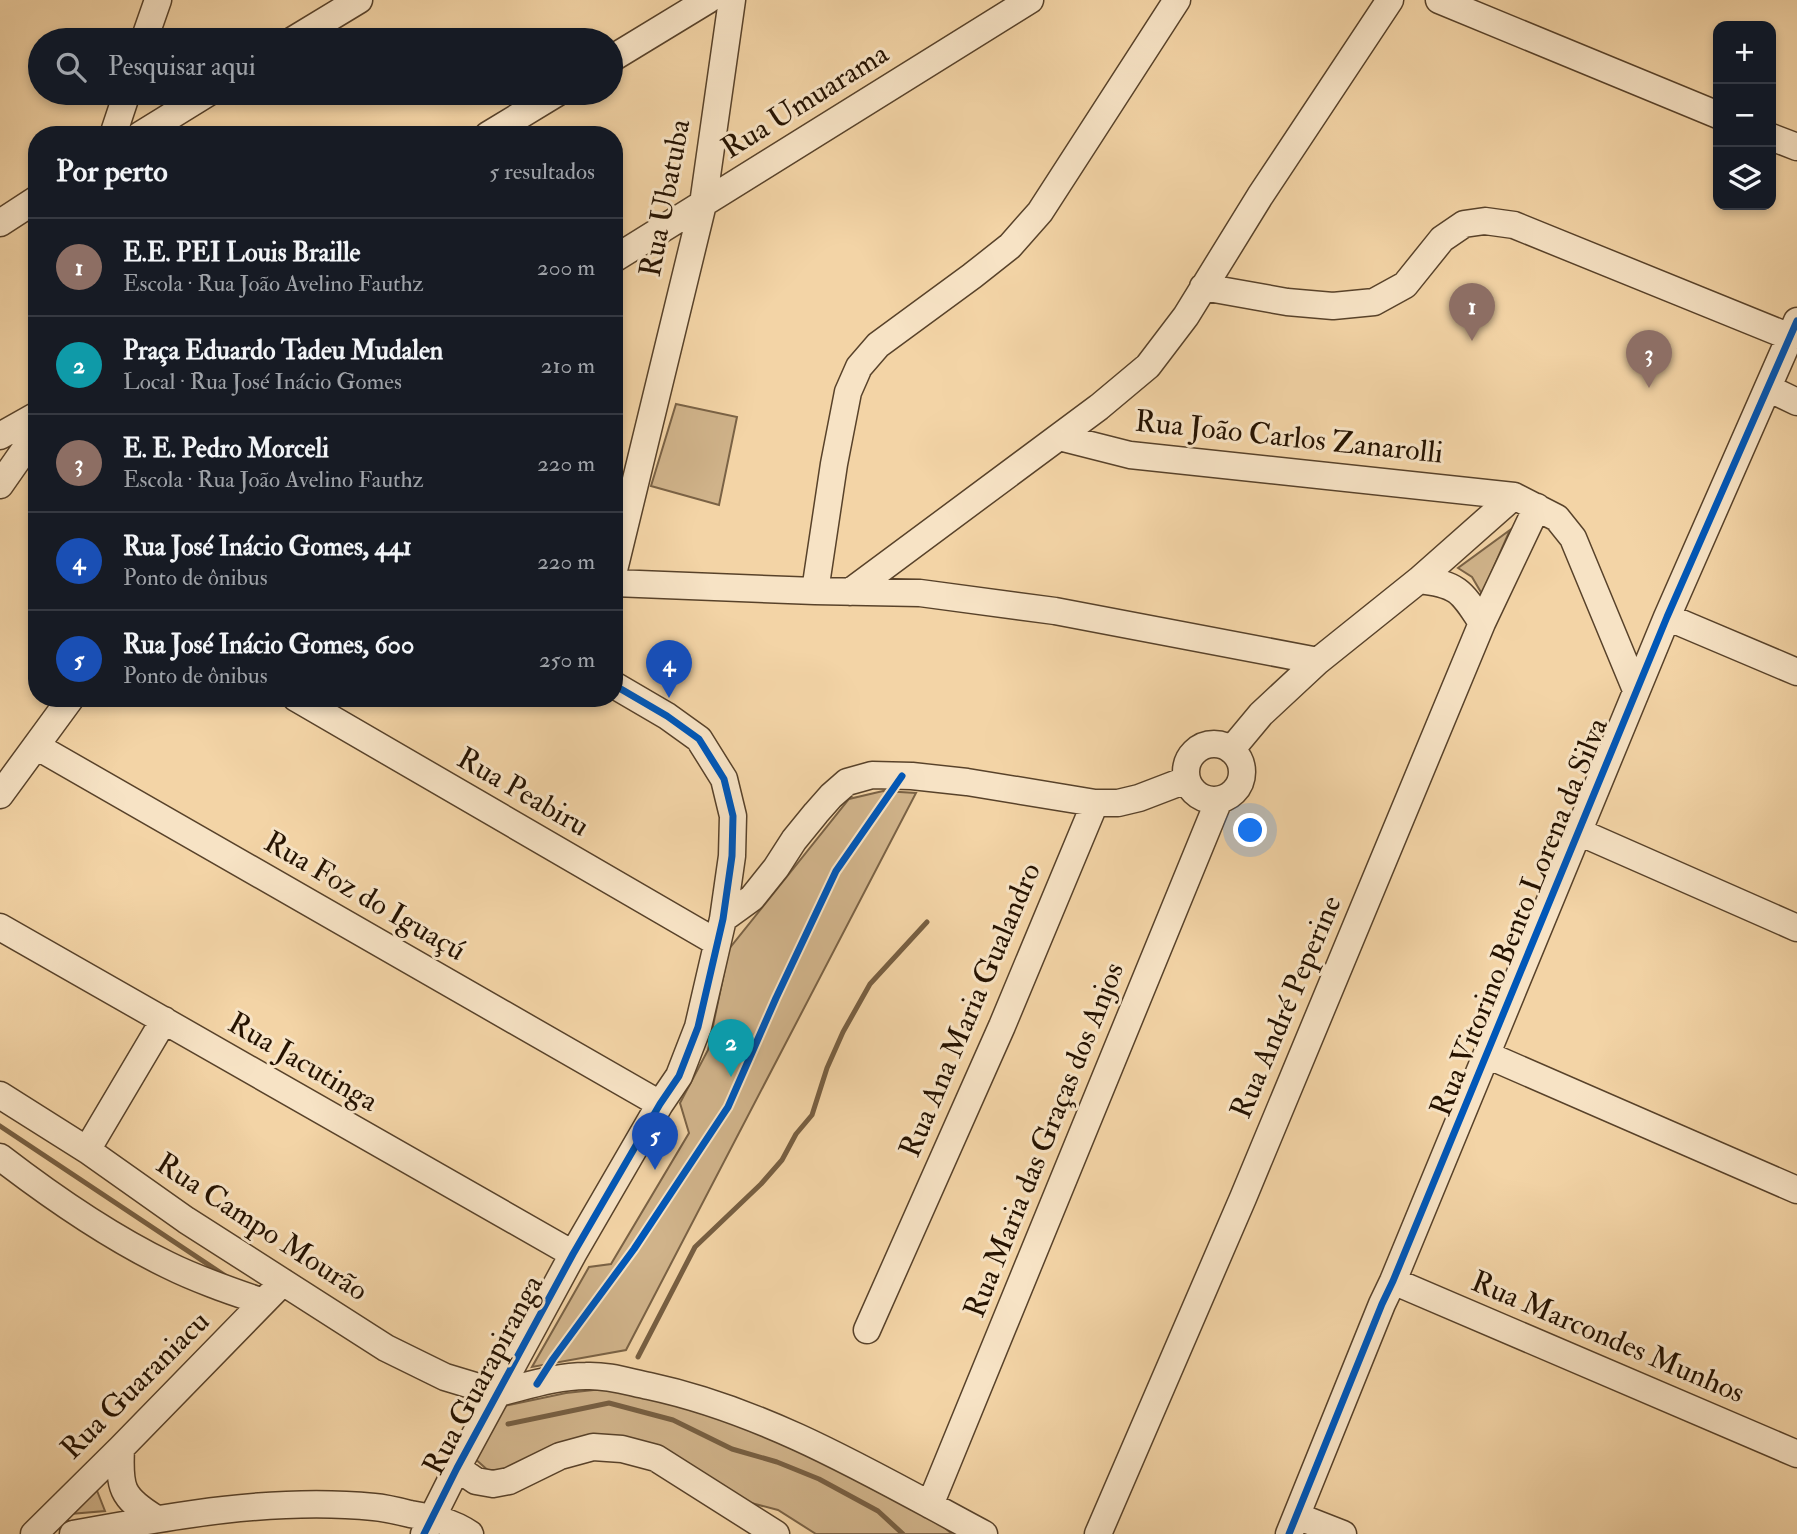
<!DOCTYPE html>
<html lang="pt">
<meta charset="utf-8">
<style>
:root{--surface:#171b24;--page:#20242c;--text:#f1f3f6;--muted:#9ea1a6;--line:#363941;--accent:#8c9099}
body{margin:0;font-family:"IM FELL Double Pica",serif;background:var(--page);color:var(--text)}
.controls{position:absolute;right:21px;top:21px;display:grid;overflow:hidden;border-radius:14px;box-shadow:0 4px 10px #0003}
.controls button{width:63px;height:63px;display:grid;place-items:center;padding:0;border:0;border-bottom:2px solid var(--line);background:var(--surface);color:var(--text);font:35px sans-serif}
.you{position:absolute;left:1251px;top:831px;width:24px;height:24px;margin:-18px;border:5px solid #fff;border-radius:50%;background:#1a73e8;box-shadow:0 0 0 10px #1a73e833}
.badge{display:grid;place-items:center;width:46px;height:46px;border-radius:50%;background:var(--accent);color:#fff;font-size:23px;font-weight:700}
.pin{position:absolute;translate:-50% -58px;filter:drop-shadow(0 2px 4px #0008)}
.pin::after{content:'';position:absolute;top:37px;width:24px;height:21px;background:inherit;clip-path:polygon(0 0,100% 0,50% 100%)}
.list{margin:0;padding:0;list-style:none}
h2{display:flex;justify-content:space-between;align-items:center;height:91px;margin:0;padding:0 28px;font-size:30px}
h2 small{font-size:23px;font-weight:400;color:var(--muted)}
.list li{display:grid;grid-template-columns:46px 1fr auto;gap:21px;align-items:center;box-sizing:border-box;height:98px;padding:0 28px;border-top:2px solid var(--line)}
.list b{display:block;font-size:26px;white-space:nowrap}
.list p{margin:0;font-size:23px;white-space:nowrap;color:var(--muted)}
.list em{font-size:23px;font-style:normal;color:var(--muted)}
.icon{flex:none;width:38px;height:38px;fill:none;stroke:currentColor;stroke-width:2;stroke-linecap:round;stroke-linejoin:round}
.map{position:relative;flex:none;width:1797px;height:1534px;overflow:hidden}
.search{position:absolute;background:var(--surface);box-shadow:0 4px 10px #0003;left:28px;top:28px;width:595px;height:77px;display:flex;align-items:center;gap:18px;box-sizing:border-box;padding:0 24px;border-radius:38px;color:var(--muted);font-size:26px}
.panel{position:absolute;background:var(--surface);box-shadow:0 4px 10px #0003;left:28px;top:126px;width:595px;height:581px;border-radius:28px}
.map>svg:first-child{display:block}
.green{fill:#d0b38a;stroke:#7a6245;stroke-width:2}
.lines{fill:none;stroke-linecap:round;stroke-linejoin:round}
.stream{stroke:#775f42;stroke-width:5}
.minor-casing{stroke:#58422a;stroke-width:29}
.minor{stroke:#f7e3c5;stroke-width:26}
.cycleway-casing{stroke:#f7e3c5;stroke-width:11}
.cycleway{stroke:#0057b8;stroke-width:7}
.labels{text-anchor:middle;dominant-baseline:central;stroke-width:6;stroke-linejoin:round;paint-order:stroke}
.street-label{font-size:30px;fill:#251200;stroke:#f7e3c5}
</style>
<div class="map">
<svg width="1797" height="1534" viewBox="0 0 1797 1534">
<rect width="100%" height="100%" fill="#f3d4a6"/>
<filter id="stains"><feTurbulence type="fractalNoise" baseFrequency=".00286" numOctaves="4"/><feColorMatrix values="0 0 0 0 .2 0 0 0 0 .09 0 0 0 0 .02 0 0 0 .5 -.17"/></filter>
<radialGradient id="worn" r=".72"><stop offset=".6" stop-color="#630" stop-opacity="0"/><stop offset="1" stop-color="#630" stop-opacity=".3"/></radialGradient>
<path class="green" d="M676,404l61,13 -18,88 -68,-19z
M1510,530l-28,64 -10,-17 -14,-9z
M883,791l33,2 -290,557 -94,17 57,-100 22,-3 78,-131 -9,-30 28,-53 21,-101 120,-150z
M612,1388l42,10 123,40 161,84 14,12h-136l-38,-24 -46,-12 -92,-50 -128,26 -21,-1 -18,-16 31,-51 62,-13z
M94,1483l11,28 -47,4z"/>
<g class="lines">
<path class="stream" d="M0,1126l227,151
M638,1357l57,-110 66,-63 21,-24 14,-26 16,-19 15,-47 16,-36 27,-48 57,-62
M508,1424l101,-21 64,17 59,29 45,13 42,17 59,32 25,23"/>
<g class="minor-casing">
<path id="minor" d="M1439,0l279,115
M144,40l14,-40
M293,40l66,-40
M611,59l97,-59
M113,135l14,-42
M140,135l68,-42
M488,135l69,-42
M1771,137l26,10
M0,223l37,-24
M614,259l416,-259
M1203,287l84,15 46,4 41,-4 31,-17 37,-46 22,-15 21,-3 29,4 276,112
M1768,388l29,14
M0,436l37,-21
M1059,437l71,18 384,41 43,22 16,20 63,152
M0,485l37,-53
M614,570l89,-366 29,-204
M1419,580c39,4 43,12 63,43
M614,583l201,8 105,2 135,18 263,50
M815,591l19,-127 14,-72 11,-25 19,-22 94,-69 38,-30 30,-34 137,-212
M850,592l249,-185 49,-41 38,-50 74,-120 130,-196
M1667,617l130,55
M296,698l420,244
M1186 772a28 28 0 1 1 56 0a28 28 0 1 1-56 0Z
M36,746l624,358
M1231,750l30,-36 57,-53 101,-81 95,-84
M0,795l71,-97
M1579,832l218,96
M723,919l29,-21 24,-30 18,-28 22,-27 15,-17 16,-14 25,-7 40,1 55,6 128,21h23l21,-5 47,-18
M0,927l573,327
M1487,1055l310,135
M0,1095l87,55 99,70 200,128 59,29 53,16
M87,1150l77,-130
M0,1157c52,40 108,79 168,108 30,15 63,26 95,37
M1393,1281l404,173
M867,1330l135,-304 93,-223
M498,1393c29,-7 59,-17 88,-17 22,-1 43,6 63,10 121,26 228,91 335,148
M121,1448c-2,40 0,49 34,70
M457,1468l19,13 17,3 16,-3 51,-25 33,-9 29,2 34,9 120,76
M930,1505l289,-705
M1297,1516l46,18
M34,1534l87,-86 162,-166
M73,1534c98,-18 200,-37 301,-27 12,1 24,4 36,7 22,4 41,7 60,20
M424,1534l33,-66 116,-214 87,-150 19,-28 19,-49 25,-108 9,-63 1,-40 -9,-37 -25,-40 -32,-23 -53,-31
M1098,1534l145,-336 239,-575 55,-116
M1289,1534l93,-230 11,-23 274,-664 130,-296"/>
</g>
<use href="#minor" class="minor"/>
<g class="cycleway-casing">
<path id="cycleway" d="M537,1384l16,-25 81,-110 94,-142 48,-109 60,-127 66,-95
M424,1534l33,-66 116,-214 87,-150 19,-28 19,-49 25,-108 9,-63 1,-40 -9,-37 -25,-40 -32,-23 -53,-31
M1289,1534l93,-230 11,-23 274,-664 130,-296"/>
</g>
<use href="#cycleway" class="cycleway"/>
</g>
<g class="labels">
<g class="street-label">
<text transform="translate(805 101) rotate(-32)">Rua Umuarama</text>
<text transform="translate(665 198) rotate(-79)">Rua Ubatuba</text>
<text transform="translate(1289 437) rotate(6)">Rua João Carlos Zanarolli</text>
<text transform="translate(523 792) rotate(30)">Rua Peabiru</text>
<text transform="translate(365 896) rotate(30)">Rua Foz do Iguaçú</text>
<text transform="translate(1519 917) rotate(-68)">Rua Vitorino Bento Lorena da Silva</text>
<text transform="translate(1286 1007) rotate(-67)">Rua André Peperine</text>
<text transform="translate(970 1010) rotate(-67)">Rua Ana Maria Gualandro</text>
<text transform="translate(303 1062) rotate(30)">Rua Jacutinga</text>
<text transform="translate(1044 1140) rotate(-68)">Rua Maria das Graças dos Anjos</text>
<text transform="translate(262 1227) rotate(33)">Rua Campo Mourão</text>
<text transform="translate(1608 1337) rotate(23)">Rua Marcondes Munhos</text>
<text transform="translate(483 1375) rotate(-62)">Rua Guarapiranga</text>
<text transform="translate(135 1385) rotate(-45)">Rua Guaraniacu</text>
</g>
</g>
<rect width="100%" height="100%" filter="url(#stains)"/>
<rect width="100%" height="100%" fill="url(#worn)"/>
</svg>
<div class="controls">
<button>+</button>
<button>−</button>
<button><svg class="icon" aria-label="layers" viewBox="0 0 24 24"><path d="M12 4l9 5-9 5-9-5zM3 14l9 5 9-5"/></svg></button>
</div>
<div class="you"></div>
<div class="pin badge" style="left:1472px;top:341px;background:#8d6e63">1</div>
<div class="pin badge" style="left:731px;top:1077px;background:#0f9aa8">2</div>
<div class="pin badge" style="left:1649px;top:388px;background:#8d6e63">3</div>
<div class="pin badge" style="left:669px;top:698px;background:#1a4fb4">4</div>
<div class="pin badge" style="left:655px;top:1170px;background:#1a4fb4">5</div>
<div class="search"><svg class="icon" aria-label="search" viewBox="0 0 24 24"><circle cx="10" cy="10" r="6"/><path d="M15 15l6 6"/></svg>Pesquisar aqui</div>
<section class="panel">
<h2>Por perto<small>5 resultados</small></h2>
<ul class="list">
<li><span class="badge" style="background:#8d6e63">1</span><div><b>E.E. PEI Louis Braille</b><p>Escola · Rua João Avelino Fauthz</p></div><em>200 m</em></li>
<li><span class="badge" style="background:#0f9aa8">2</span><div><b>Praça Eduardo Tadeu Mudalen</b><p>Local · Rua José Inácio Gomes</p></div><em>210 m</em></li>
<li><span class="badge" style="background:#8d6e63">3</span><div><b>E. E. Pedro Morceli</b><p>Escola · Rua João Avelino Fauthz</p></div><em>220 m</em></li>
<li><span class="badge" style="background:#1a4fb4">4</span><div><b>Rua José Inácio Gomes, 441</b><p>Ponto de ônibus</p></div><em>220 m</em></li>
<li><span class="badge" style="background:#1a4fb4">5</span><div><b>Rua José Inácio Gomes, 600</b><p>Ponto de ônibus</p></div><em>250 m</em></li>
</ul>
</section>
</div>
